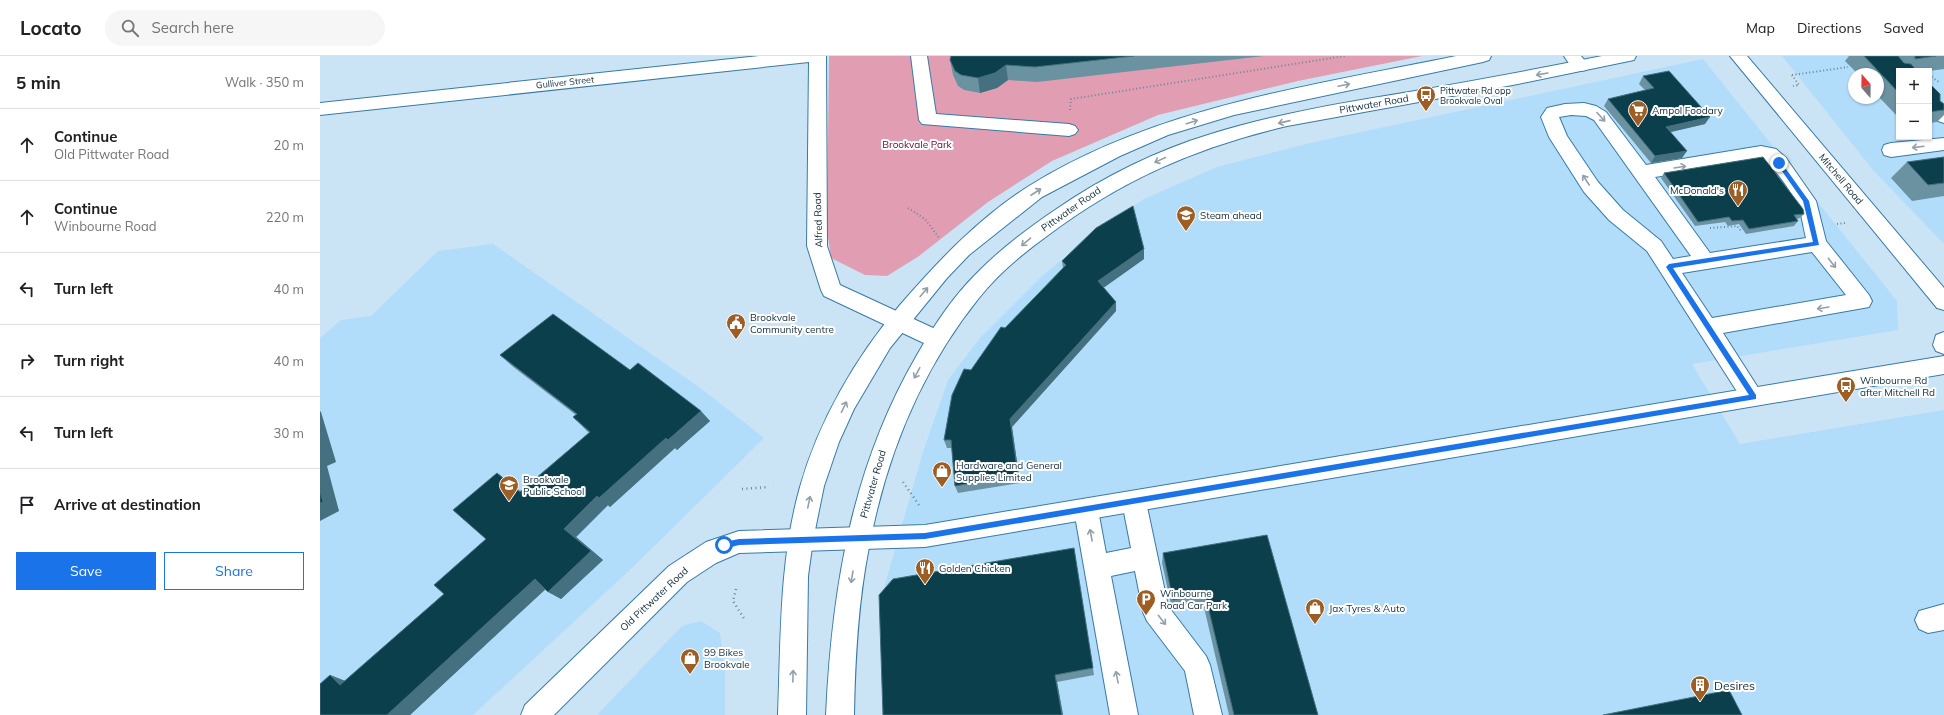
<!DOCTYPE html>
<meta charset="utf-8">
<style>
:root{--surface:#fff;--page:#f6f6f6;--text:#202124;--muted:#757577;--line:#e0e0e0;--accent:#1a73e8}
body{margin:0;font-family:Mulish,sans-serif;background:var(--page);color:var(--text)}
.controls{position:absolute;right:12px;top:12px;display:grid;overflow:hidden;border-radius:0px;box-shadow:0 1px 3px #0004}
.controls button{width:36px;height:36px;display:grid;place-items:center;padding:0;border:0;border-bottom:1px solid var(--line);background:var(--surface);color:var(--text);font:20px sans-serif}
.compass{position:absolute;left:1528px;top:12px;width:36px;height:36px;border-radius:50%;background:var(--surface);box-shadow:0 1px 3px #0004;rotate:340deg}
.stop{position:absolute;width:12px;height:12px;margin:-9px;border:3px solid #1a73e8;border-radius:50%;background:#fff}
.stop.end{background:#1a73e8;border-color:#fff;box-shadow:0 1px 4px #0008}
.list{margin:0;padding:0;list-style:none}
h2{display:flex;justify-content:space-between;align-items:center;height:52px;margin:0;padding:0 16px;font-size:17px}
h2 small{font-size:13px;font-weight:400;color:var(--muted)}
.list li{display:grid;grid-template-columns:26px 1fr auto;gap:12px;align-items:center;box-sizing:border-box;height:72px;padding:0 16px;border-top:1px solid var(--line)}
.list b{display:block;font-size:15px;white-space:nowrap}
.list p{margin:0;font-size:13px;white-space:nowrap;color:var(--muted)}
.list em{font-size:13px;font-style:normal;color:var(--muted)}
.actions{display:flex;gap:8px;padding:12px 16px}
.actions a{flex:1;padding:9px 0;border:1px solid var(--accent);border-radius:0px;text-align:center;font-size:14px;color:var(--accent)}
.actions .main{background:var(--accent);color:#fff}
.icon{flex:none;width:22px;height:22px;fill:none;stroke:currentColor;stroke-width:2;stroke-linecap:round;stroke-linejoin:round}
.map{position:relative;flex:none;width:1624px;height:659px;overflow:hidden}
header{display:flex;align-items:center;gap:24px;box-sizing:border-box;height:56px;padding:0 20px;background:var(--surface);border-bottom:1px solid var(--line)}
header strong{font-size:19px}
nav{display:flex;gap:22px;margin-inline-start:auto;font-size:14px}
.search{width:280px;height:36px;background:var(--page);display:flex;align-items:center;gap:10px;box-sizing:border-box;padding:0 14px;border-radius:22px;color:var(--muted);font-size:15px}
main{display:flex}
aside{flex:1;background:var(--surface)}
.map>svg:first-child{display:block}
.built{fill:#b1dcfa;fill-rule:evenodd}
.green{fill:#e19eb3}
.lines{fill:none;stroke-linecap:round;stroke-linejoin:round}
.minor-casing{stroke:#387aa4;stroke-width:2}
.major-casing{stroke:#387aa4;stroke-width:2}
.highway-casing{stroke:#387aa4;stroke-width:2}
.path-far1{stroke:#6c8799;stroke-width:2;stroke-dasharray:1 2.5;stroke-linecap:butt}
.path{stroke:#6c8799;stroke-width:2.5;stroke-dasharray:1 3.5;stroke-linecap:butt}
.minor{fill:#fff;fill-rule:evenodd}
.major{fill:#fff;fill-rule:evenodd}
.highway{fill:#fff;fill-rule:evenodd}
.wall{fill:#6b92a1}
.shaded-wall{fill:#45707f}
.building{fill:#0c3f4c;stroke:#45707f}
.oneway{stroke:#93a0a8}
.route{fill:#1a73e8}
.labels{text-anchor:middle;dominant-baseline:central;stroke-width:4;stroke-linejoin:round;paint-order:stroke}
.far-street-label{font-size:9px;fill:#102c3d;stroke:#fff}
.far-poi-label{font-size:9px;fill:#102c3d;stroke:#fff;text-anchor:start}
.street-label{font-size:10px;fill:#102c3d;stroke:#fff}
.poi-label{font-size:10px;fill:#102c3d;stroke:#fff;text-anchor:start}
.park-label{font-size:10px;fill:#5f0531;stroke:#fff}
.near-poi-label{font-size:12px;fill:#102c3d;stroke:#fff;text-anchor:start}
</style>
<header>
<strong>Locato</strong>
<div class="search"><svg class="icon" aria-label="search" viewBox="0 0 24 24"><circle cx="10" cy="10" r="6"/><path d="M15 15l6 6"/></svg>Search here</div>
<nav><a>Map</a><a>Directions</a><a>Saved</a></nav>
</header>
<main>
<aside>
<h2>5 min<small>Walk · 350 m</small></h2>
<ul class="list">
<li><svg class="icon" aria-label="ahead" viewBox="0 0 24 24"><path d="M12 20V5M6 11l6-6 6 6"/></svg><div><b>Continue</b><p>Old Pittwater Road</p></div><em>20 m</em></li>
<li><svg class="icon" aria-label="ahead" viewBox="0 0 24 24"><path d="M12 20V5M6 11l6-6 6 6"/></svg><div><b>Continue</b><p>Winbourne Road</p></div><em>220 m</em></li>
<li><svg class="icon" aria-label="left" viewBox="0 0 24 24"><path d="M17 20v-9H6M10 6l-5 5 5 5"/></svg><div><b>Turn left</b></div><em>40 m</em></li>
<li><svg class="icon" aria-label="right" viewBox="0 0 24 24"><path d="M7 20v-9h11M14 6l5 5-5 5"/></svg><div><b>Turn right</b></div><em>40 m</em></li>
<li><svg class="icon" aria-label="left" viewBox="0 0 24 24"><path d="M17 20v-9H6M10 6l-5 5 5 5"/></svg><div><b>Turn left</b></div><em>30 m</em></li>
<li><svg class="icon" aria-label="arrive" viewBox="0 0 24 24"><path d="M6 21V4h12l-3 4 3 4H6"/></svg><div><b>Arrive at destination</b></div></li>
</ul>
<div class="actions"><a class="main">Save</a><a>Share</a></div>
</aside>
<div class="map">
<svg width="1624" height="659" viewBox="0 0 1624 659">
<rect width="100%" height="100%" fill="#cae4f6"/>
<path class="built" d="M1462,0h162v188l-71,-74zM1579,15h30v66h-30zM1534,18h24v24h-24z
M1383,3l194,242 1,29 -206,34 48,80 204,-34v305h-1057l-8,-110 44,-153 25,-72 32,-42 62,-62 61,-50 41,-27 73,-32 93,-24z
M173,188l210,146 61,48 -131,129 -160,148h-153v-377l21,-18 30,-4 67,-65z
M381,565l19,12 5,40v42h-128l85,-89z"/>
<path class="green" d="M509,0h593l-124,25 -140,34 -106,46 -64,41 -69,54 -32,20 -22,-1 -34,-17 -4,-28z"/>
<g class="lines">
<g class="minor-casing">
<path id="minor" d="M439,0h67l1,190 13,39 104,48 3,6 -3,6 -8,3 -8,-3 -104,-49 -3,-6 -14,-44 2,-184 -489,53v-12z
M591,0h16l9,58 133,10 6,2 3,4 -3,4 -6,2 -147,-12 -3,-4z
M1244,0h17l8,10 -3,4c-12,3 -16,-5 -22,-14z
M1410,0h17l197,232v22l-7,-2z
M1609,40l6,2 9,8v17l-6,-2 -9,-8z
M1264,47l12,3 10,6 40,53 115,-19 15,3 10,9 30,43 10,40 43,54 3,6 -3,6 -146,26 41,64 -3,7 -8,2 -8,-2 -98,-153 -38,-31 -25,-28 -35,-55 -8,-20 6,-9 18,-4zM1251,59l15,1 8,4 97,136 -18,3 -12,-18 -38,-31 -25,-28 -31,-46 -8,-19zM1441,104c10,1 31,33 35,42 6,10 7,25 10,36l-96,15 -55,-76zM1492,196l34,43 -134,23 -30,-45z
M1624,82v12l-53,7 -7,-2 -2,-5 2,-5 7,-2z
M814,435l8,3 4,8 22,104 38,50 4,9 12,50h-28l-9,-44 -38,-50 -4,-9 -8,-41 -24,5 27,139h-28l-36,-205 4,-8 8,-3 8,3 4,8 8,43 25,-5 -9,-46 4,-8z
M1624,548v26l-16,3 -9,-4 -4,-9 4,-9z"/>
</g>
<g class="major-casing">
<path id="major" d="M1624,276v22l-8,-3 -3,-6 3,-10z
M1624,300v18l-1019,173 -186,6 -23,10 -29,19 -133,133h-33l4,-10 144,-139 37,-24 33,-11 186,-6z"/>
</g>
<g class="highway-casing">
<path id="highway" d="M1136,0h35l-2,4 -6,2 -249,53 -66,20 -48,21 -78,41 -73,58 -22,23 -57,70 -36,61 -15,33 -15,44 -11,54 -5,36 -2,139h-28c3,-76 1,-154 22,-228 19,-67 56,-130 100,-182 38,-44 79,-87 129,-119 129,-80 282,-100 427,-130z
M1282,0h34l-2,4 -116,24 -231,42c-90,21 -166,54 -240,110 -25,18 -49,38 -68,62 -58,72 -93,159 -110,249 -11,55 -14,112 -15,168h-28c6,-128 26,-248 91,-360 16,-28 35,-57 58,-80 24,-25 52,-46 80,-65 48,-33 100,-59 156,-76 64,-20 131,-31 198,-42 64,-11 129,-23 193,-36z"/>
</g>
<path class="path-far1" d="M1472,19l56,-8
M1472,19l7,10 -6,1
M1609,19l11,8
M750,54l1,-11 274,-43
M588,152l17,11 15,20
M1517,168l8,-1
M1390,172l27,-2 5,6"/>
<path class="path" d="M583,426l16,23
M422,433l27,-2
M416,533l-3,12 12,19"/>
<use href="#minor" class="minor"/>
<use href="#major" class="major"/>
<use href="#highway" class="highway"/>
</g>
<path class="wall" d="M631,0h313l-227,26 -29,-2 -11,8 -17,5 -16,-3 -6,-4 -5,-11 -3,-15z
M1529,0h95v13l-15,2h-30v47l-21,-22v-22h-20l-13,-13z
M1323,20l62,48 -34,8 11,26 -31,5 -47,-57 4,-7 37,-9 -6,-6z
M1609,27l11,18 4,3v11l-7,7 -8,1z
M1624,101v39l-32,5 -21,-23 16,-16z
M1344,117l140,41 -4,4 -4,1 2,2 -4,5 -48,8 -7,-10 -11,2 -3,-4 -30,4 -34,-48z
M824,203l-41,29 13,14v9l-104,116 8,56 -62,10 -3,-7 -3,-38h-5l-3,-8 27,-70 34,-42 58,-59 -1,-8z
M180,299l130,15 80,51 -33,29 -2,-2 -65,59 -2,-2 -32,32 27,23 -42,39 -16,-10 -135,126h-90l10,-40 15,6 99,-87 42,-55 24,-56 10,8 69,-58 -16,-16 3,-2 -64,-49z
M947,479l51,180h-89l-26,-112 -31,6 -10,-46 1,-10z
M754,492l20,127 -37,7 6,33h-180z"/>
<path class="shaded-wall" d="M686,9l2,15 -11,8 -17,5 -2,-15z
M1390,61l-5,7 -43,10 4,-7z
M1367,95l-5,7 -31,5 4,-7z
M824,193v10l-45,32 -1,-10z
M796,246v9l-104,116 8,56 -2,-8 -8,-56z
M0,355l1,1 15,50 -9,4 12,45 -19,10z
M381,355l9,10 -33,29 -9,-10z
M346,382l9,10 -65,59 -2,-2 -32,32 27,23 -42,39 -13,-7 16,-63 33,-33z
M177,417l13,10 22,18 -12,-9z
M215,523l13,8 -138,128h-23z
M10,619l18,7 -8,3z
M735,619l2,7 6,33h-1z"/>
<path class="building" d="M631,0h183l-99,11 -29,-2 -11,8 -17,5 -17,-3 -6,-4 -5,-11z
M1544,0h34l6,7 7,1 6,7h-18v22z
M1595,0h21l-21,3z
M1349,15l41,46 -44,10 21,24 -32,5 -47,-57 46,-11 -11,-12z
M1609,27l11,11v7l4,3v6l-15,2z
M1443,101l40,52 1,5 -10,1 4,6 -49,8 -6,-9 -11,1 -3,-4 -31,5 -34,-49z
M1624,101v26l-16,2 -21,-23z
M813,150l11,43 -46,32 18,21 -106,117 8,56 -63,11 -4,-46h-7l8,-45 12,-26 7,1 30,-43 4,1 61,-63 -4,-4 34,-33z
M233,258l77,56 8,-7 63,48 -33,29 -2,-2 -67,60 -2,-2 -33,33 27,22 -43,41 -13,-13 -148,136h-67v-31l10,-9 10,10 104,-91 -10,-9 52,-46 -33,-29 44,-37 23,19 70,-60 -17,-15 4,-3 -77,-59z
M0,435l3,11 -3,1z
M947,479l51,180h-84l-29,-121 -32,6 -10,-47z
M754,492l19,120 -38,7 7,40h-179l-4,-120 14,-16z
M1409,634l13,25h-139z"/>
<defs><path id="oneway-shaft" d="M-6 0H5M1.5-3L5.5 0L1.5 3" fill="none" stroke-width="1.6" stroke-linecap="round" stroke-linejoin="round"/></defs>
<g class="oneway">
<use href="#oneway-shaft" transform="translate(1222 18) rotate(170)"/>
<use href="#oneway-shaft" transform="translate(1024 29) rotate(-12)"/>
<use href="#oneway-shaft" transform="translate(1281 61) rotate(48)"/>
<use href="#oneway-shaft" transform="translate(872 66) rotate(-18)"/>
<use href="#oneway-shaft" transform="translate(964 66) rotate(167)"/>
<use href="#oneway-shaft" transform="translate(1598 91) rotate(173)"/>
<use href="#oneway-shaft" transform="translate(840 104) rotate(155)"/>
<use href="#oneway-shaft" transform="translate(1360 111) rotate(-9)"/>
<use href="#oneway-shaft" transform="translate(1266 124) rotate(-123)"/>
<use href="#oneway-shaft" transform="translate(716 136) rotate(-33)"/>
<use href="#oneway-shaft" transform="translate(706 186) rotate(140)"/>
<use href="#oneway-shaft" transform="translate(1512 207) rotate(52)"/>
<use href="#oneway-shaft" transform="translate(604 236) rotate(-50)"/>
<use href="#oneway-shaft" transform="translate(1503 252) rotate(171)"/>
<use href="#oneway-shaft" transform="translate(597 317) rotate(118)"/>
<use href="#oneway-shaft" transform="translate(524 351) rotate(-64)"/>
<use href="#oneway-shaft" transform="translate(489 446) rotate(-78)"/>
<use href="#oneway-shaft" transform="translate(771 479) rotate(-101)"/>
<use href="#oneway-shaft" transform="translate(532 521) rotate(99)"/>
<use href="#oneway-shaft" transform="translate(842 564) rotate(52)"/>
<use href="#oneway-shaft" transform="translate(473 620) rotate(-89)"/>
<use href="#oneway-shaft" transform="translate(797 621) rotate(-101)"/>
</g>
<path class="route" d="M1457,106h4l28,39 10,44 -146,23 83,127v4l-831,140 -186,6 -15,4 -4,-4 4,-3 15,-3 186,-6 824,-138 -83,-128 3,-3 144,-22 -10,-41 -26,-37z"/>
<defs>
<g id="bus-pin" transform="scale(1)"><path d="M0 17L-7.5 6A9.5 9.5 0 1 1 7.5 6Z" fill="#9d5e25" stroke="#fff"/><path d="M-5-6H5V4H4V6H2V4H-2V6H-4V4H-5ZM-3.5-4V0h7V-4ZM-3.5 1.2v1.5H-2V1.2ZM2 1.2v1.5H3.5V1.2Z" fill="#fff"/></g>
<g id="supermarket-pin" transform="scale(1)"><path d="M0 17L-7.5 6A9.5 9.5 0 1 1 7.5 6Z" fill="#9d5e25" stroke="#fff"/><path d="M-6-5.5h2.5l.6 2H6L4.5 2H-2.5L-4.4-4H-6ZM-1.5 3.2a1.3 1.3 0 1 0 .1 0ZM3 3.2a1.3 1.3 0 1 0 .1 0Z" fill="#fff"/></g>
<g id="restaurant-pin" transform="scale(1)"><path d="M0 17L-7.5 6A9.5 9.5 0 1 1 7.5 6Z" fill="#9d5e25" stroke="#fff"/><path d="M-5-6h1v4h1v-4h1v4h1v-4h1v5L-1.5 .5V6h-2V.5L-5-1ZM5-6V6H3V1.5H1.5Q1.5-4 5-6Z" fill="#fff"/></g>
<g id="school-pin" transform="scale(1)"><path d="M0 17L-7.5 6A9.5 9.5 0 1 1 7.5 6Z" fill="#9d5e25" stroke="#fff"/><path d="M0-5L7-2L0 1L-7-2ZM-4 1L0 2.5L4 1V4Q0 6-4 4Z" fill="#fff"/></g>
<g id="civic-pin" transform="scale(1)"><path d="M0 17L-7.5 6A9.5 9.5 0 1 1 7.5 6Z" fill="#9d5e25" stroke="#fff"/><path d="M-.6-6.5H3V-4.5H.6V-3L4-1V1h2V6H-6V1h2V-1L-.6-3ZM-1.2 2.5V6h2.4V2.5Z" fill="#fff"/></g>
<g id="shop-pin" transform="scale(1)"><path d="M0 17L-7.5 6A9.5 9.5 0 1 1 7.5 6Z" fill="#9d5e25" stroke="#fff"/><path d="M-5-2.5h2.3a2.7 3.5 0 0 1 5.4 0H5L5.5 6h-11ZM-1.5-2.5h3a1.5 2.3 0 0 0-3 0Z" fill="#fff"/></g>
<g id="parking-pin" transform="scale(1)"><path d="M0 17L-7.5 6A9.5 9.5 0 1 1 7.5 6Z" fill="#9d5e25" stroke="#fff"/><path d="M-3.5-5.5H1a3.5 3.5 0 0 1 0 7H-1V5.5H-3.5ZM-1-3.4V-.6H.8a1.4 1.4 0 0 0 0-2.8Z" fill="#fff"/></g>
<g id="building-pin" transform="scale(1)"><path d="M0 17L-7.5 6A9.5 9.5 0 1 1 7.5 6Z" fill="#9d5e25" stroke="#fff"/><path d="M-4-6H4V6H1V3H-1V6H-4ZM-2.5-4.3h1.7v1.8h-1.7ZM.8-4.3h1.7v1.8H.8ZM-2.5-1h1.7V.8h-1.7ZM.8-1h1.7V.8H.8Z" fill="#fff"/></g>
</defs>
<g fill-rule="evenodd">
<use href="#bus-pin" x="1106" y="39"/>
<use href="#supermarket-pin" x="1318" y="54"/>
<use href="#restaurant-pin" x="1418" y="134"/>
<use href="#school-pin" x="866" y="159"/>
<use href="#civic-pin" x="416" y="267"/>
<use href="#bus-pin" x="1526" y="330"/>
<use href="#shop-pin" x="622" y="415"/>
<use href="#school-pin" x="189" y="429"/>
<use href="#restaurant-pin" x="605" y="512"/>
<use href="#parking-pin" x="826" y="543"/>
<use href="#shop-pin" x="995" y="552"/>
<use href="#shop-pin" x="370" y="602"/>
<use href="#building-pin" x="1380" y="629"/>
</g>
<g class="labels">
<g class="far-street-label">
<text transform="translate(245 26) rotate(-6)">Gulliver Street</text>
</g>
<g class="far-poi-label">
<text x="1120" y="34">Pittwater Rd opp<tspan x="1120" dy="10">Brookvale Oval</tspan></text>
</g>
<g class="street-label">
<text transform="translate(1054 48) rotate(-10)">Pittwater Road</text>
<text transform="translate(1521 123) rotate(50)">Mitchell Road</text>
<text transform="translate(751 153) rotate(-35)">Pittwater Road</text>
<text transform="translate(498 164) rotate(-92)">Alfred Road</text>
<text transform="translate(553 428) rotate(-74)">Pittwater Road</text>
<text transform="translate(334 543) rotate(-43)">Old Pittwater Road</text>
</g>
<g class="poi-label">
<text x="1332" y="54">Ampol Foodary</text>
<text x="1404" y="134" text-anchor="end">McDonald's</text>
<text x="880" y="159">Steam ahead</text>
<text x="430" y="261">Brookvale<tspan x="430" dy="12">Community centre</tspan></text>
<text x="1540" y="324">Winbourne Rd<tspan x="1540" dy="12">after Mitchell Rd</tspan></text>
<text x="636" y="409">Hardware and General<tspan x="636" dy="12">Supplies Limited</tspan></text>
<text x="203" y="423">Brookvale<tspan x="203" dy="12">Public School</tspan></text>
<text x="619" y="512">Golden Chicken</text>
<text x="840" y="537">Winbourne<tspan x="840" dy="12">Road Car Park</tspan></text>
<text x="1009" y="552">Jax Tyres &amp; Auto</text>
<text x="384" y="596">99 Bikes<tspan x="384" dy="12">Brookvale</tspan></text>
</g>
<g class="park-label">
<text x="597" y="88">Brookvale Park</text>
</g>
<g class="near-poi-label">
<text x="1394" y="629">Desires</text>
</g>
</g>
</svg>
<div class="controls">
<button>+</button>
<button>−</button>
</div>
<svg class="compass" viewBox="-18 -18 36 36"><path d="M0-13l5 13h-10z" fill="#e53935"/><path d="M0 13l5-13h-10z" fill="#757577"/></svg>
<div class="stop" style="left:404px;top:489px"></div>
<div class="stop end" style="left:1459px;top:107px"></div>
</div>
</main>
